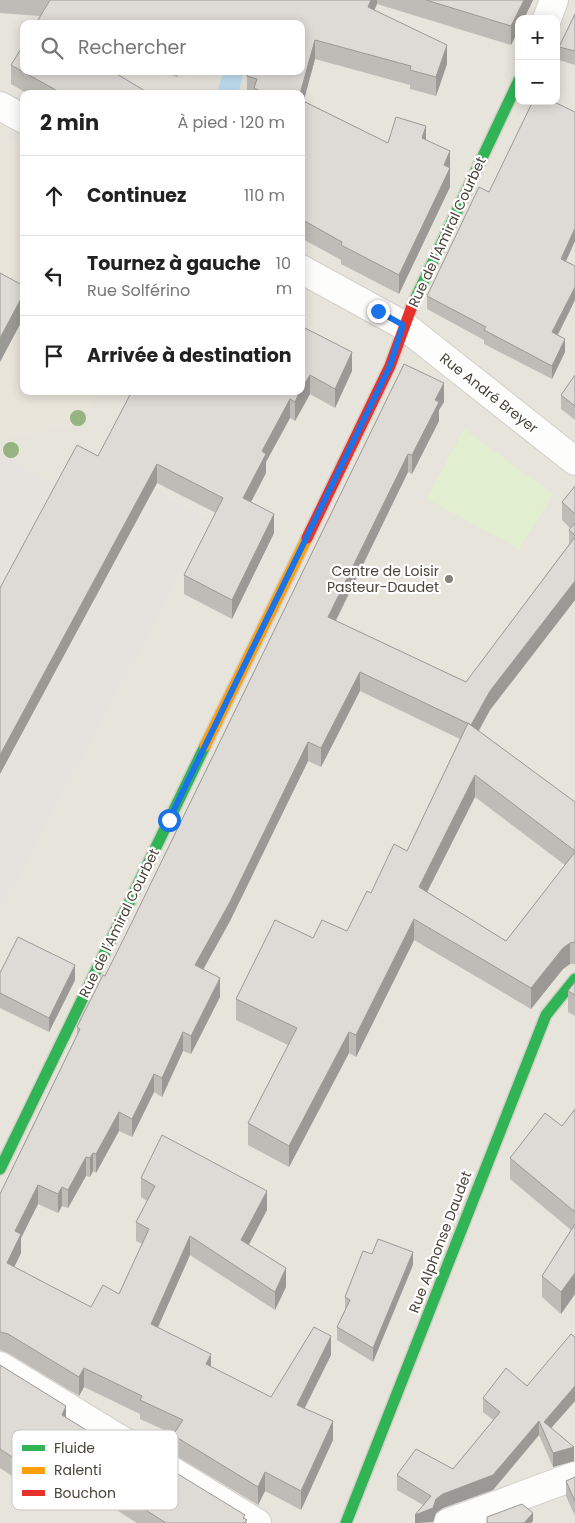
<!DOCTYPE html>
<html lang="fr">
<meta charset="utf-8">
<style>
:root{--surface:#fff;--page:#f6f6f6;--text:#222;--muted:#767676;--line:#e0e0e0}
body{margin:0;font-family:Poppins,sans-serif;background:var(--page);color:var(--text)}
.controls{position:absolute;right:15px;top:15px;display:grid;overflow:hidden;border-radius:10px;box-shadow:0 2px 12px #0003}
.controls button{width:45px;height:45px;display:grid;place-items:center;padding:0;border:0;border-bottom:1px solid var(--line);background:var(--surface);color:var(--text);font:25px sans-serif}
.stop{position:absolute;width:15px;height:15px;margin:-11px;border:4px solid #1a73e8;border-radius:50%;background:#fff}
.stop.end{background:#1a73e8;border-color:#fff;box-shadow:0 1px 5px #0008}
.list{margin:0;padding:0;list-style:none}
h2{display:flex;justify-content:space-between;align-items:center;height:65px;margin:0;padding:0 20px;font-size:21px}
h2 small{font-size:16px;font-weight:400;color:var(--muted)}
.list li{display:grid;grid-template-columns:32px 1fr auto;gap:15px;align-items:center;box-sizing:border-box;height:80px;padding:0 20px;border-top:1px solid var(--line)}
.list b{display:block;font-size:19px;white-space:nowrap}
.list p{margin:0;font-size:16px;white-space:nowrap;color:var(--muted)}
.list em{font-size:16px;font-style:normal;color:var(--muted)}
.icon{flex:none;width:28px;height:28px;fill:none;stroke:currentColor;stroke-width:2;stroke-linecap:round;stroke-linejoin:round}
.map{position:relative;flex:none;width:575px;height:1523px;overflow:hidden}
.search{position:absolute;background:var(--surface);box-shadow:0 2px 12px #0003;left:20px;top:20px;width:285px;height:55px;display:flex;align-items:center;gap:12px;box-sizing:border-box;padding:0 18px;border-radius:10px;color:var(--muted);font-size:19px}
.panel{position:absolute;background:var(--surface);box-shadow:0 2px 12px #0003;left:20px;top:90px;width:285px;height:305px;border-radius:10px}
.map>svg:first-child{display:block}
.residential{fill:#e7e4dc;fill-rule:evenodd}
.education{fill:#eae5da}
.green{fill:#e1eecf}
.parking{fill:#e6e3df}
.water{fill:#c0ddf1}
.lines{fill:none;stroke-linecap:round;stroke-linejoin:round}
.street-casing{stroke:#d2d0cb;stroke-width:30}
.fast-casing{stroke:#d3cfc5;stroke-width:14}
.slow-casing{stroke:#d3cfc5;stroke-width:14}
.jam-casing{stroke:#d3cfc5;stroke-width:14}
.street{stroke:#fdfdfc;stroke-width:28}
.fast{stroke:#30b455;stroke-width:11}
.slow{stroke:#ff9f0a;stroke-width:11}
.jam{stroke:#e5322d;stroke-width:11}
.tree{fill:#96b382}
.wall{fill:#bfbcb8;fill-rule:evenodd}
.shaded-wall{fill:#9b9996}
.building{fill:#dedbd6;stroke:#9b9996}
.route{stroke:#1a73e8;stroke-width:6}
.poi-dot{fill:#868178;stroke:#fff;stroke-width:2}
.labels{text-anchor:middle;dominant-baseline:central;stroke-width:4.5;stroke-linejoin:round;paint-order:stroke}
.street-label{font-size:14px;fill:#4b4439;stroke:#fff}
.poi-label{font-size:14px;fill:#4b4439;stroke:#fff;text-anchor:end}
.key{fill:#fff;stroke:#c9c7c4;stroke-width:1}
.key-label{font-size:14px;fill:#4b4439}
</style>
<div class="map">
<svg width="575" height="1523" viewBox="0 0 575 1523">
<rect width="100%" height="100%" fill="#f4f2ee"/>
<path class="residential" d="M0,0h575v1523h-575zM519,19h37v82h-37zM24,24h277v47h-277zM24,94h277v297h-277z"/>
<path class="education" d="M0,134l24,13v244h74l-18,34 -80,15z"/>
<path class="green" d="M464,429l89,65 -34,55 -92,-50z"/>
<path class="parking" d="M0,454l63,35 -63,118z
M153,489l56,31 -209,390v-136z"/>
<path class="water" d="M223,71h21l-6,23h-21z"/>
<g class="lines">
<g class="street-casing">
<path id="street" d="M547,19l7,-19
M0,106l24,13
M301,269l102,56 172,136
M0,1366l257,157
M448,1523l127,-47"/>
</g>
<g class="fast-casing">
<path id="fast" d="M412,306l107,-226
M0,1169l205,-423
M346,1523l200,-508 29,-36"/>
</g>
<g class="slow-casing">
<path id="slow" d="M205,746l102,-208"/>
</g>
<g class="jam-casing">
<path id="jam" d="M307,538l83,-172 22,-60"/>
</g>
<use href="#street" class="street"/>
<use href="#fast" class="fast"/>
<use href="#slow" class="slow"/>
<use href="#jam" class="jam"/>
</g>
<g class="tree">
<circle cx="78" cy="418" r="8"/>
<circle cx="11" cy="450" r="8"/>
</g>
<path class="wall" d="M0,0h533l-22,45 -134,-41 -3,6 73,54 -11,32 -26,-7v-4l-95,-26 -11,42 84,42 38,-3 24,11v36l-51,107 -58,-30v-4l-40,-22v-144h-54v-18l54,-52h-263v-4l2,-4 -40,-3z
M575,14v51l-16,-5v-13z
M11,65l139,29h-122l-17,-10z
M155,71h24l-1,6z
M575,112v129l-9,20 9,5v34l-17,35 7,17 -13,27 -68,-35v-4l-57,-31v-13l62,-104z
M301,326l51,45 -17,37 -25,-14 -15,27 -5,-3 -24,44v11l-15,29 23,31 -42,86 -48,-25v-19l32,-62 -59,-30 -157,291v-186l98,-132z
M404,364l40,38 -5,8v11l-27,53 -4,-2 -72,149 130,61 103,-138v-14l2,-1 -9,-9v-18l13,-16v114l-85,110 -11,21 96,71v162h-5l-7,5 -32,40 -117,-69 -58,117 -7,-4 -60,114 -41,-22v-22l40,-78 -52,-25v-21l77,-61 34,-7 24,-38 36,-42 53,-112 -100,-48 -39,76 -13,-6 -78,160 -27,49 17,27 -29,57 -8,-3 -21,46 -8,-5 -22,45 -13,-6 -23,42 -3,-2 -3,6 -4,-1 -18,32 -6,-2 -4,7 -20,-9 -17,34v15l-7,14 77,40 28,-13 23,-50 -6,-3v-19l11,-21 -6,-4v-19l126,32 -18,35 37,42 -11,23 -85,-55 -32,72 53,40 60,30 60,-42 -26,53 28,32 -32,70 -36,-19 -7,14 -85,-51v-20l-33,-15v-5l-56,-27 -5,9 -71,-43 -8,-3v-156l77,-159v-8l28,-51 28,-56zM475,797l90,68 -59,76 -79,-49z
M575,375v45l-14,-11v-14z
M0,973l75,7 -26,52 -49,-24z
M575,982v34l-7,-4v-21z
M575,1109v185l-14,20 -19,-17v-21l29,-46 -61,-51v-21l52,-32z
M372,1254l41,11 -40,97 -36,-22v-13l8,-17v-13z
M575,1337v64l-24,27 23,33 -21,6 -14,-32 -46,55 -50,18 -7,5 -3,9 -18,1 8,-18 -26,-15v-15l56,-6 40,-49 -10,-8v-14l44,-12z
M0,1365l66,53 83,51 96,49 2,5h-110l-30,-19 -3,5 -33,-21 -13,18 -58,-38z
M575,1477v39l-9,-20v-15z"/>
<path class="shaded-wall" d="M371,0h6v4l-9,22v-19z
M524,0h9l-9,19h-5v10l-8,16v-19z
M315,40v19l-14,51v-16h-1z
M447,45v19l-11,32v-19z
M426,126v19l-4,-7z
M450,151v36l-51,107v-19l45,-110z
M575,228v13l-14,31v-13z
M575,287v13l-23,46v-14z
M24,293v24l-24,45v-24z
M565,339v13l-13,27v-13z
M352,352v19l-17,37v-19z
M310,375v19l-15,27v-19l5,-11h1v-1z
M444,383v19l-5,8v11l-27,53v-19l23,-55z
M290,399v19l-24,44v11l-23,44v-19l19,-47z
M408,454v18l-80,164v-19z
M157,464v19l-157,291v-19z
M274,514v19l-42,86v-19z
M575,581v19l-85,110 -19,34v-19l19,-34z
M360,672v19l-39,76v-19z
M308,742v19l-78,160 -35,63v-19z
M475,775v22l-56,111v-21z
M414,919v21l-58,117v-22z
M570,943v21l-7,5 -32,40v-21l32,-40z
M75,965v15l-26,52v-14z
M220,978v19l-29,57v-18z
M183,1032v19l-21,46v-19z
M349,1032v21l-60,114v-21z
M154,1074v18l-22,45v-18z
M119,1112v19l-23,42v-19z
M93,1153v18l-3,6v-19z
M86,1157v19l-18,32v-18z
M38,1185v19l-17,34v15l-14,29v-19l8,-32z
M62,1187v19l-4,7v-19z
M267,1191v19l-26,49v-19z
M190,1236v19l-39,88v-19z
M413,1252v13l-40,97v-14z
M286,1268v19l-11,23v-18z
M575,1273v21l-14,20v-22z
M331,1336v19l-34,68v-18z
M211,1354v19l-5,-9z
M84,1368v19l-5,9v-19z
M575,1386v15l-30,34 -1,-13z
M66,1406v19l-4,-10z
M333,1421v19l-32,70v-19z
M539,1421v14l-46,55 -50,18 -7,5 -3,9 -18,1v-8z
M574,1447v14l-21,6v-14z
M71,1469v19l-13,18v-19z
M265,1472v19l-7,14v-18z
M107,1485v19l-3,5v-19z
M533,1513v8l-2,2h-7z"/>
<path class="building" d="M50,0h321l-3,7 79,38 -11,32 -26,-7 1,-4 -96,-26 -15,54h-34l-12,-6 3,-9 -10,-3 1,-5h53v-47h-250l-13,-4z
M426,0h98l-13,26z
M575,14v37l-16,-4z
M24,44v27h88l38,23h-87l-52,-29z
M301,100l87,43 8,-26 30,9 -4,12 28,13 -6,14 6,3 -51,107 -58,-30 1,-3 -41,-23z
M533,101h19l23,11v116l-14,31 14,7v21l-23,45 13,7 -13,27 -68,-36 2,-3 -59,-31 52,-109 10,5z
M0,273l24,13v7l-24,45z
M301,326l51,26 -17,37 -25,-14 -9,15z
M404,364l40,19 -9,17 4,2 -27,53 -4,-1 -80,163 138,65 109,-145v44l-85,110 -19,34 -3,-2h-1l-107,-51 -39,76 -13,-6 -78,160 -35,63 25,13 -29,58 -8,-4 -21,46 -8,-4 -22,45 -13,-7 -23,42 -3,-1 -3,5 -4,-1 -18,33 -6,-3 -4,7 -20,-9 -23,46 6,3 -14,29 84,44 12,-22 16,9 30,-65 -13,-7 19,-36 -14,-8 21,-43 105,56 -26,49 45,28 -11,24 -85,-56 -39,88 60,30 -5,10 65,33 43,-70 17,9 -34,69 36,16 -32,70 -36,-19 -7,15 -85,-52 10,-15 -43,-20 2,-4 -58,-28 -5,9 -71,-43 -8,-2v-138l80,-165 -3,-2 26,-52 2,1 28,-56z
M575,375v31l-14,-11z
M132,391h168l-5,11 -5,-3 -28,52 4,3 -23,44 31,16 -42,86 -48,-25 39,-77 -66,-34 -157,291v-167l77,-143 21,11z
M575,486v28l-13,-12z
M575,523v12l-6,-5z
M468,723l107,79v49l-100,-76 -56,112 87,54 69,-89v90l-5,1 -7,5 -32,40 -117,-69 -58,116 -7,-3 -60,114 -41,-23 49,-95 -61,-29 39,-79 38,18 9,-18 25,11 20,-40 4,2 23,-49 13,7z
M18,937l57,28 -26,53 -49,-25v-20z
M575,982v13l-7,-4z
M575,1109v103l-65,-54 35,-45 17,13z
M575,1224v49l-14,19 -19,-16z
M378,1239l35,13 -40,96 -36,-21 13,-27 -5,-3 18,-46 9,3z
M571,1334l4,3v49l-31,36 30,25 -21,6 -14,-32 -46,54 -50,19 -7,5 -3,9 -18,7 16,-19 -34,-21 19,-26 37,20 47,-57 -17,-14 23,-30 21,18z
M0,1365l66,41 -4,9 87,54 6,-9 90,55 -2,3 4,2 -3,3h-78l-59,-38 -3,5 -33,-21 -13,18 -58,-38z
M575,1477v24l-9,-20z
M522,1504l11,9 -9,10h-37v-6z"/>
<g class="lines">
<path class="route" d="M169,820l221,-454 13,-41 -25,-14"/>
</g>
<circle class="poi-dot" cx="449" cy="579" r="5"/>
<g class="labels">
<g class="street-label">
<text transform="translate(447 232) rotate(-65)">Rue de l'Amiral Courbet</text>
<text transform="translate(489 393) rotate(38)">Rue André Breyer</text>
<text transform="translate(119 923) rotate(-64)">Rue de l'Amiral Courbet</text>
<text transform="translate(440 1242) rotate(-69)">Rue Alphonse Daudet</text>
</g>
<g class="poi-label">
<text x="439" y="571">Centre de Loisir<tspan x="439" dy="16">Pasteur-Daudet</tspan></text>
</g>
</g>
<rect x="12" y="1430" width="166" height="80" rx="8" class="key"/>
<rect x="22" y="1445" width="23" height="6" fill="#30b455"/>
<rect x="22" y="1467" width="23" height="7" fill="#ff9f0a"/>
<rect x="22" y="1490" width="23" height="6" fill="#e5322d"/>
<g class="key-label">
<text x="54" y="1453">Fluide</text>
<text x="54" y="1475">Ralenti</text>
<text x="54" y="1498">Bouchon</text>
</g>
</svg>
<div class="controls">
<button>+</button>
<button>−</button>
</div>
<div class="stop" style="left:169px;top:820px"></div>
<div class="stop end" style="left:378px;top:311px"></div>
<div class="search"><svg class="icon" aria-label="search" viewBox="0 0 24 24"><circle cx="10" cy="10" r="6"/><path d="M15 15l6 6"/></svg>Rechercher</div>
<section class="panel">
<h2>2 min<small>À pied · 120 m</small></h2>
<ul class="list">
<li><svg class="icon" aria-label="ahead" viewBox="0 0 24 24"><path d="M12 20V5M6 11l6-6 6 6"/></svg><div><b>Continuez</b></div><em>110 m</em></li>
<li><svg class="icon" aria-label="left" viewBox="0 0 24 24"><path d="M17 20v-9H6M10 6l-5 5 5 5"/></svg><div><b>Tournez à gauche</b><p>Rue Solférino</p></div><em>10 m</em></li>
<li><svg class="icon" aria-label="arrive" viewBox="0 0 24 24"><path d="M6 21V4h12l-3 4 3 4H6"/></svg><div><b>Arrivée à destination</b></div></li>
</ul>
</section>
</div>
